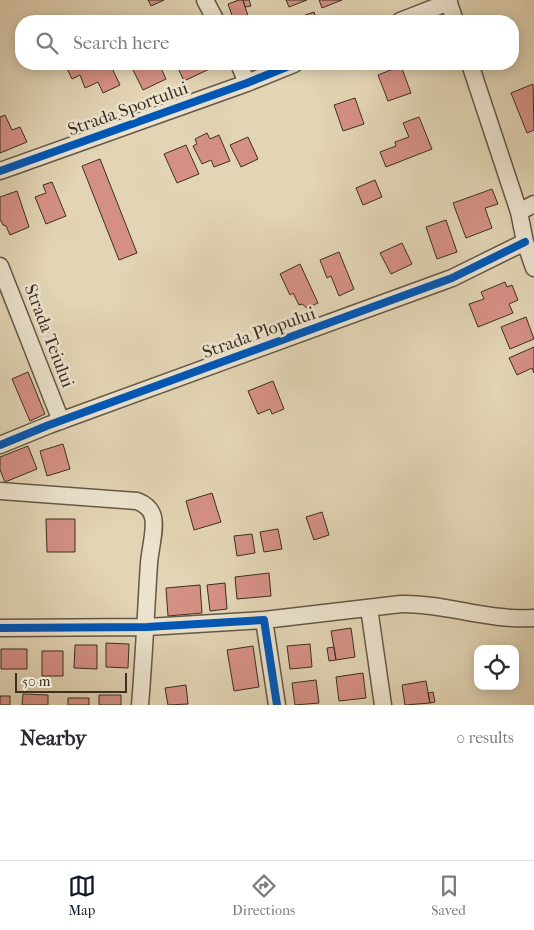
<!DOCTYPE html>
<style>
:root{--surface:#fff;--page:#f7f7f7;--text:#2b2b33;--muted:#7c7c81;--line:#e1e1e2;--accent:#111827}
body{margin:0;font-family:"IM FELL French Canon",serif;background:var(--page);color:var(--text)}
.controls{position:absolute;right:15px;bottom:15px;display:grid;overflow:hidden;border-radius:10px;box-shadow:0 2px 12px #0003}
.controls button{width:45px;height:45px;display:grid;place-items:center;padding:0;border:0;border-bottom:1px solid var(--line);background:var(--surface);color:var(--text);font:25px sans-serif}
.scale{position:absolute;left:15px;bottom:12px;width:112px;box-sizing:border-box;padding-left:5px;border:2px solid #3b2f22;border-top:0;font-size:14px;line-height:18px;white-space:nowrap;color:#3b2f22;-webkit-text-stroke:4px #ece3ce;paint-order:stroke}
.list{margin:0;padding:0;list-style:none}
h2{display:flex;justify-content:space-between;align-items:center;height:65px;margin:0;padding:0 20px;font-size:21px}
h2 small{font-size:16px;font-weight:400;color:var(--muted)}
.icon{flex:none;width:28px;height:28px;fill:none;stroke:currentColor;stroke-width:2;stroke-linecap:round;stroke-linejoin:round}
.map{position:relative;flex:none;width:534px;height:705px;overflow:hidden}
.search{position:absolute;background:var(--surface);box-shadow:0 2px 12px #0003;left:15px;right:15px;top:15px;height:55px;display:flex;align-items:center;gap:12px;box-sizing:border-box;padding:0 18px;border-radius:20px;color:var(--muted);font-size:19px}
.sheet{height:155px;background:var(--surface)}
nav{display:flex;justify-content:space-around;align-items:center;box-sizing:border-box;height:70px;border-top:1px solid var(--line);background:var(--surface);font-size:14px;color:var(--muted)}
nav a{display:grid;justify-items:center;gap:2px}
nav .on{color:var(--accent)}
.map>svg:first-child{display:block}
.building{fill:#d59086;stroke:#3b2f22}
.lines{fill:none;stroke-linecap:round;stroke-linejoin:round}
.minor-casing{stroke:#655846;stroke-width:19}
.minor{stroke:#ece3ce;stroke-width:16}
.cycleway-casing{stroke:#ece3ce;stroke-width:11}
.cycleway{stroke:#0057b8;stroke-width:8}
.labels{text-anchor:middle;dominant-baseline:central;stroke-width:5;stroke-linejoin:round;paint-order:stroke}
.street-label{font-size:18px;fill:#3b2f22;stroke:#ece3ce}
</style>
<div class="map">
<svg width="534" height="705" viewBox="0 0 534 705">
<rect width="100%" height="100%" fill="#e2d4b4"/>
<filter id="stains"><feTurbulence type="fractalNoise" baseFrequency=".004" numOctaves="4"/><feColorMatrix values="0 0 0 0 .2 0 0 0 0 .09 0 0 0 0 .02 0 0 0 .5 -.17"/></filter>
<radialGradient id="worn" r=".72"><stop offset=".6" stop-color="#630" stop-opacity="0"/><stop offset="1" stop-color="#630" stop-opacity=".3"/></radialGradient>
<path class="building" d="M148,0h16l-13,6z
M239,0h4l6,19 -15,2 -6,-17z
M243,0h6l2,6 -6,1z
M286,0h21l-18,7z
M319,0h23l-20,8z
M314,12l3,9h-22l-1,-2z
M65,64h45l10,21 -17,8 -5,-11 -13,6 -5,-13 -8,4z
M135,64h24l7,15 -23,11 -12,-24z
M176,64h44l-36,17z
M401,66l10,27 -23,8 -10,-26z
M533,84l1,46 -7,3 -16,-40z
M355,98l9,26 -21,7 -9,-26z
M5,115l7,15 8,-3 7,15 -27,11v-36z
M419,117l13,32 -46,18 -6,-15 16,-6 -1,-4 14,-5 -6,-14z
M207,133l3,6 9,-4 11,26 -16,6 -3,-7 -9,4 -9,-18 4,-2 -2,-5z
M248,137l10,22 -17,8 -11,-22z
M186,145l13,29 -22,9 -13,-29z
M100,159l37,94 -18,7 -37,-94z
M375,180l7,17 -19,8 -7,-17z
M52,182l14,34 -20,8 -11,-27 11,-4 -3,-8z
M492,189l6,15 -13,4 7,20 -26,10 -13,-35z
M17,191l12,36 -19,8 -4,-9 -3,-1 -3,-6v-22z
M446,220l11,32 -20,7 -11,-32z
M402,243l10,21 -21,10 -11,-21z
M339,252l15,37 -15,7 -8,-20 -4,2 -7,-18z
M300,264l18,39 -11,5 -5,-4 -3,1 -6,-12 -3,2 -10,-21z
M505,282l2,5 5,-2 6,15 -9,4 4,9 -35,14 -9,-23 15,-5 -3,-7z
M526,317l8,22 -24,10 -9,-22z
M534,347v26l-2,-5 -15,7 -8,-17z
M28,372l17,42 -15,7 -18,-42z
M273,381l11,28 -12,5 -2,-5 -12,5 -10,-23z
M63,444l7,25 -23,7 -7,-25z
M28,446l9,23 -32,13 -5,-12v-13z
M212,493l9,29 -27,8 -8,-29z
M322,512l7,23 -15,5 -8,-23z
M46,519h29v33h-28z
M278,529l4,20 -18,3 -4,-20z
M252,534l3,19 -18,3 -3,-20z
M269,573l2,23 -34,3 -2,-22z
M225,583l2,26 -17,2 -3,-26z
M200,585l2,28 -34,3 -2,-28z
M351,628l4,29 -19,3 -5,-29z
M106,643l23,1 -1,24 -22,-1z
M310,644l2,23 -22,2 -3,-23z
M75,645h22v24l-23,-1z
M253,646l6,41 -25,4 -7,-41z
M334,647l2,13 -7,1 -2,-13z
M1,649h26v20h-26z
M42,651h21v25h-21z
M363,673l3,25 -27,3 -3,-24z
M316,680l3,23 -24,2 -3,-22z
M426,681l4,22 -25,2 -3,-20z
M186,685l2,19 -20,1 -3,-17z
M433,692l2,10 -5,1 -2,-10z
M23,694l25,1v10h-26z
M99,695h22v10h-22z
M0,696h10v9h-10z
M68,698h21v7h-21z"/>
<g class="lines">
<g class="minor-casing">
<path id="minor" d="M205,0l11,21
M448,0l7,21
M400,21l49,-19
M239,64l8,19
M470,64l49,148 6,30 9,26
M0,171l247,-88 47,-19
M519,212l15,-8
M0,266l61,155
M0,445l49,-20 403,-147 73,-36
M0,491l137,10c8,3 14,7 16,16 3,12 -3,32 -4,46 -3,47 -5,94 -9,142
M369,608l14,97
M264,620l137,-16c44,-1 87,17 133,14
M0,628l147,-1 117,-7 13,85"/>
</g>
<use href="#minor" class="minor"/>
<g class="cycleway-casing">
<path id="cycleway" d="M0,171l247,-88 47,-19
M0,445l49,-20 403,-147 73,-36
M0,628l147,-1 117,-7 13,85"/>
</g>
<use href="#cycleway" class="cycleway"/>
</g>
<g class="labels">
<g class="street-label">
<text transform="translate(128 109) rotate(-20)">Strada Sportului</text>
<text transform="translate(259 333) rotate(-20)">Strada Plopului</text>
<text transform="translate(49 336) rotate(69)">Strada Teiului</text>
</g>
</g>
<rect width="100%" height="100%" filter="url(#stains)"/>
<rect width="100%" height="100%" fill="url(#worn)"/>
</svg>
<div class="controls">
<button><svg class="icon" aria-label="locate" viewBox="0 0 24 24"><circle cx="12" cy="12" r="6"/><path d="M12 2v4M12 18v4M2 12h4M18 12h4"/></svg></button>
</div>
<div class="scale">50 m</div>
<div class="search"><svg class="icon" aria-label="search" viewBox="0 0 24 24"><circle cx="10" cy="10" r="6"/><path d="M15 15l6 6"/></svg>Search here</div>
</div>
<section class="sheet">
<h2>Nearby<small>0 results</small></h2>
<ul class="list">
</ul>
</section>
<nav>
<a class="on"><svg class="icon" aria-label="map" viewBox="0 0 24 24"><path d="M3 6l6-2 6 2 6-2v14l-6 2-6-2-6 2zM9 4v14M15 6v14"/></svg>Map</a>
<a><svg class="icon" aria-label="directions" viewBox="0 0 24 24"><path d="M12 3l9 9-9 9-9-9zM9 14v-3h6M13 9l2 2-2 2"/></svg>Directions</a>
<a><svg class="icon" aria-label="saved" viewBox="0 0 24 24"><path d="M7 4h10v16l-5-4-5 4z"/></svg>Saved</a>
</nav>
